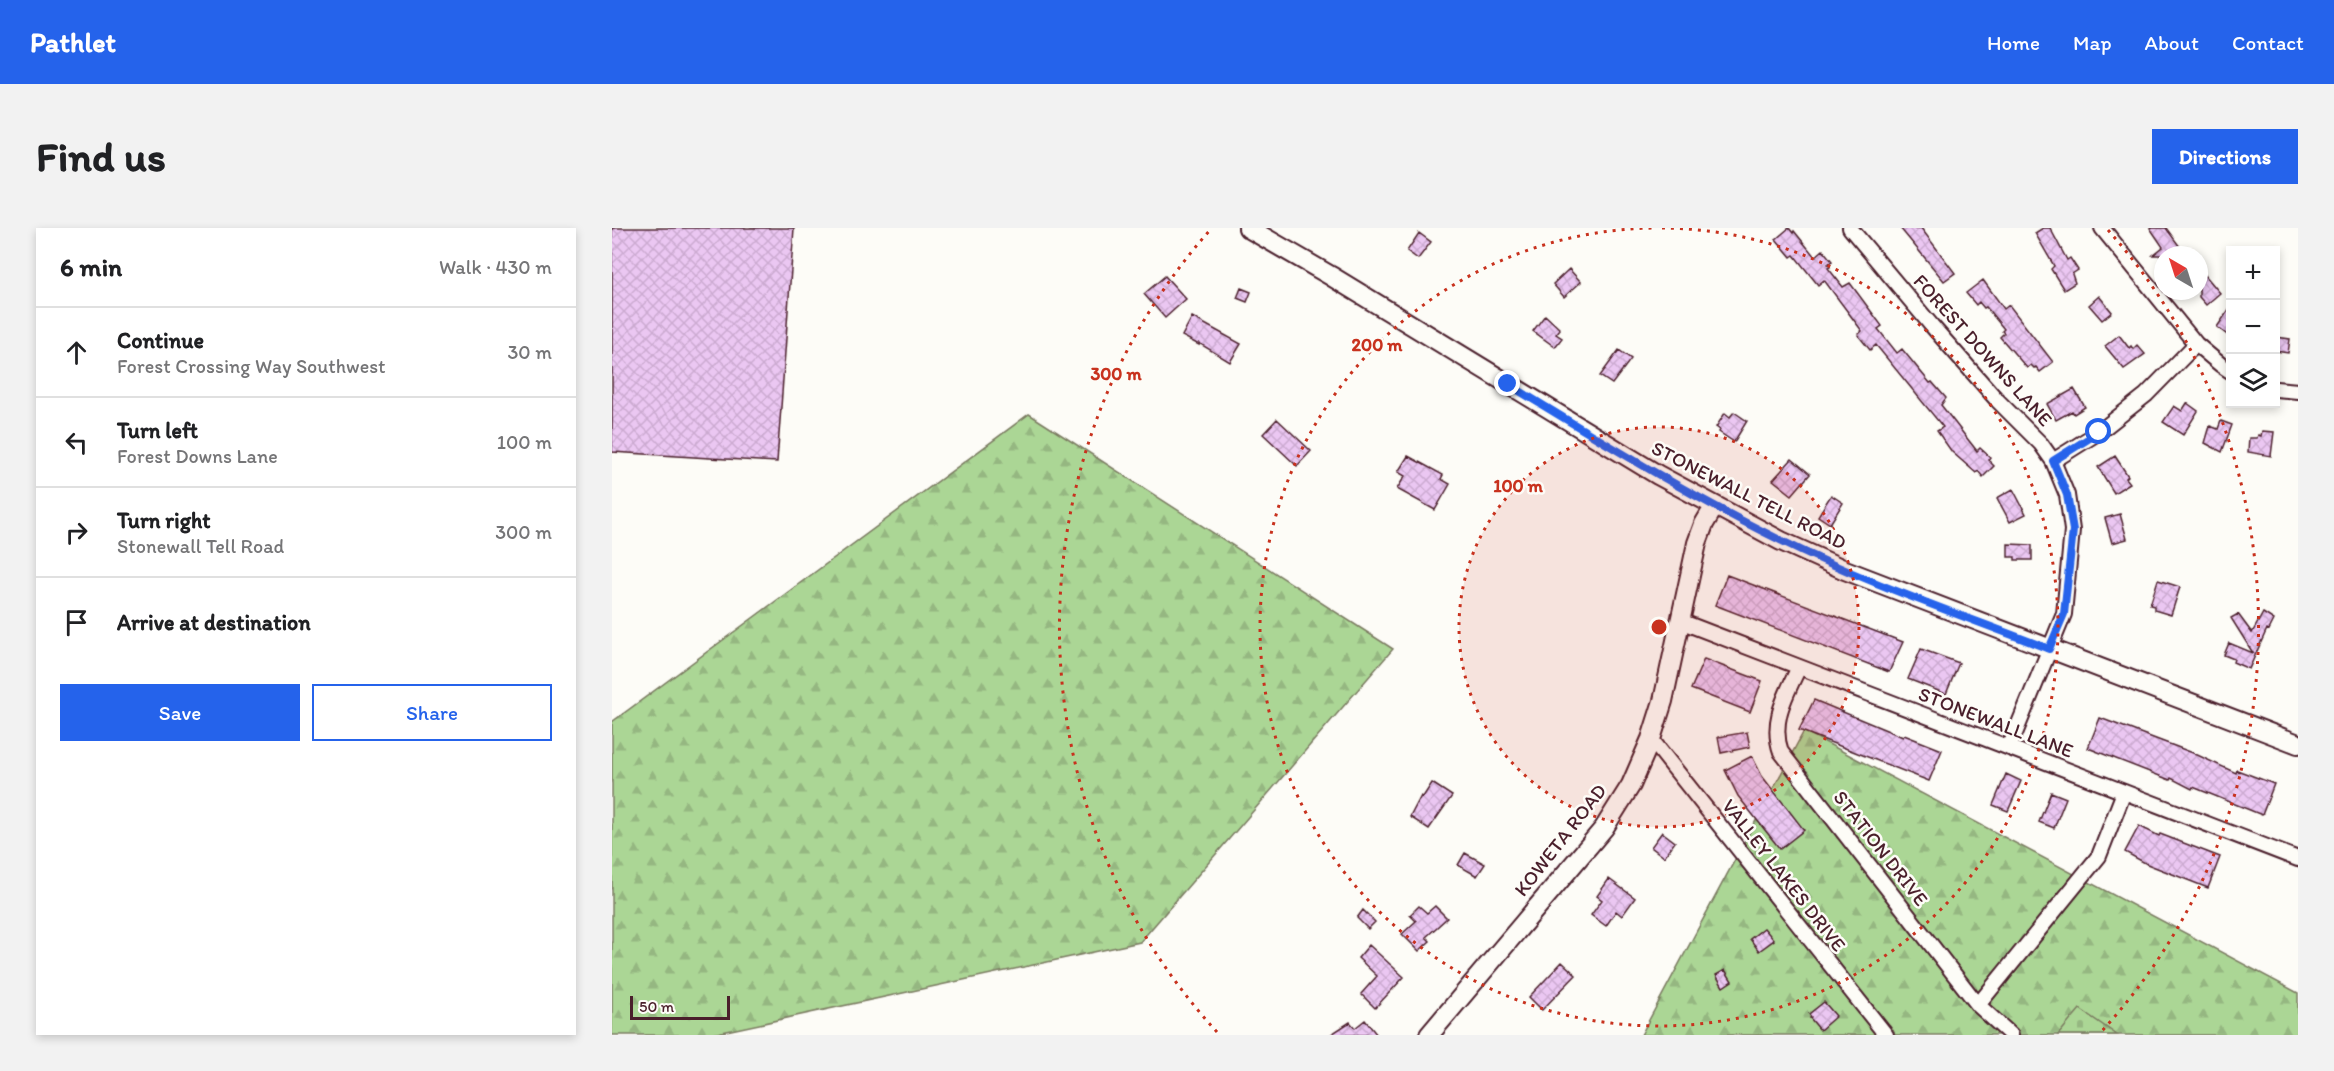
<!DOCTYPE html>
<meta charset="utf-8">
<style>
:root{--surface:#fff;--page:#f2f2f2;--text:#202124;--muted:#757577;--line:#e0e0e0;--accent:#2563eb}
body{margin:0;font-family:Itim,sans-serif;background:var(--page);color:var(--text)}
.controls{position:absolute;right:18px;top:18px;display:grid;overflow:hidden;border-radius:0px;box-shadow:0 3px 9px #0003}
.controls button{width:54px;height:54px;display:grid;place-items:center;padding:0;border:0;border-bottom:2px solid var(--line);background:var(--surface);color:var(--text);font:30px sans-serif}
.compass{position:absolute;left:1542px;top:18px;width:54px;height:54px;border-radius:50%;background:var(--surface);box-shadow:0 3px 9px #0003;rotate:321deg}
.scale{position:absolute;left:18px;bottom:15px;width:100px;box-sizing:border-box;padding-left:6px;border:3px solid #4a1f2b;border-top:0;font-size:16px;line-height:21px;white-space:nowrap;color:#4a1f2b;-webkit-text-stroke:4px #fdfcf7;paint-order:stroke}
.stop{position:absolute;width:18px;height:18px;margin:-14px;border:4px solid #2563eb;border-radius:50%;background:#fff}
.stop.end{background:#2563eb;border-color:#fff;box-shadow:0 2px 6px #0008}
.list{margin:0;padding:0;list-style:none}
h2{display:flex;justify-content:space-between;align-items:center;height:78px;margin:0;padding:0 24px;font-size:26px}
h2 small{font-size:20px;font-weight:400;color:var(--muted)}
.list li{display:grid;grid-template-columns:39px 1fr auto;gap:18px;align-items:center;box-sizing:border-box;height:90px;padding:0 24px;border-top:2px solid var(--line)}
.list b{display:block;font-size:22px;white-space:nowrap}
.list p{margin:0;font-size:20px;white-space:nowrap;color:var(--muted)}
.list em{font-size:20px;font-style:normal;color:var(--muted)}
.actions{display:flex;gap:12px;padding:18px 24px}
.actions a{flex:1;padding:14px 0;border:2px solid var(--accent);border-radius:0px;text-align:center;font-size:21px;color:var(--accent)}
.actions .main{background:var(--accent);color:#fff}
.icon{flex:none;width:33px;height:33px;fill:none;stroke:currentColor;stroke-width:2;stroke-linecap:round;stroke-linejoin:round}
.map{position:relative;flex:none;width:1686px;height:807px;overflow:hidden;border-radius:0px}
header{display:flex;align-items:center;gap:36px;box-sizing:border-box;height:84px;padding:0 30px;background:var(--accent);color:#fff}
header strong{font-size:28px}
nav{display:flex;gap:33px;margin-inline-start:auto;font-size:21px}
.intro{display:flex;align-items:center;justify-content:space-between;box-sizing:border-box;height:144px;padding:0 36px}
h1{margin:0;font-size:42px}
.button{padding:15px 27px;border-radius:0px;background:var(--accent);color:#fff;font-size:21px;font-weight:700}
main{display:flex;gap:36px;padding:0 36px}
aside{flex:1;background:var(--surface);border-radius:0px;box-shadow:0 3px 9px #0003}
.map>svg:first-child{display:block}
.forest{fill:url(#forest-firs);stroke:#7a7a60;stroke-width:1.5}
.cemetery{fill:url(#cemetery-stones);stroke:#7a7a60;stroke-width:1.5}
.building{fill:url(#building-cross-hatch);stroke:#4a1f2b;stroke-width:1.5}
.lines{fill:none;stroke-linecap:round;stroke-linejoin:round}
.minor-casing{stroke:#4a1f2b;stroke-width:18}
.tertiary-casing{stroke:#4a1f2b;stroke-width:22}
.minor{stroke:#fdfcf7;stroke-width:14}
.tertiary{stroke:#fdfcf7;stroke-width:18}
.route{stroke:#2563eb;stroke-width:8}
.ring{fill:none;stroke:#c8321e;stroke-width:3;stroke-dasharray:3 6}
.labels{text-anchor:middle;dominant-baseline:central;stroke-width:5;stroke-linejoin:round;paint-order:stroke}
.street-label{font-size:20px;fill:#4a1f2b;stroke:#fdfcf7}
.centre{fill:#c8321e;stroke:#fdfcf7;stroke-width:3}
.ring-label{font-size:18px;text-anchor:middle;font-weight:bold;fill:#c8321e;stroke:#fdfcf7;stroke-width:5;stroke-linejoin:round;paint-order:stroke}
</style>
<header>
<strong>Pathlet</strong>
<nav><a>Home</a><a>Map</a><a>About</a><a>Contact</a></nav>
</header>
<div class="intro"><h1>Find us</h1><a class="button">Directions</a></div>
<main>
<aside>
<h2>6 min<small>Walk · 430 m</small></h2>
<ul class="list">
<li><svg class="icon" aria-label="ahead" viewBox="0 0 24 24"><path d="M12 20V5M6 11l6-6 6 6"/></svg><div><b>Continue</b><p>Forest Crossing Way Southwest</p></div><em>30 m</em></li>
<li><svg class="icon" aria-label="left" viewBox="0 0 24 24"><path d="M17 20v-9H6M10 6l-5 5 5 5"/></svg><div><b>Turn left</b><p>Forest Downs Lane</p></div><em>100 m</em></li>
<li><svg class="icon" aria-label="right" viewBox="0 0 24 24"><path d="M7 20v-9h11M14 6l5 5-5 5"/></svg><div><b>Turn right</b><p>Stonewall Tell Road</p></div><em>300 m</em></li>
<li><svg class="icon" aria-label="arrive" viewBox="0 0 24 24"><path d="M6 21V4h12l-3 4 3 4H6"/></svg><div><b>Arrive at destination</b></div></li>
</ul>
<div class="actions"><a class="main">Save</a><a>Share</a></div>
</aside>
<div class="map">
<svg width="1686" height="807" viewBox="0 0 1686 807">
<defs>
<pattern id="forest-firs" width="22" height="20" patternUnits="userSpaceOnUse" patternTransform="scale(1.5)"><rect width="22" height="20" fill="#abd695"/><path d="M5 1l3.5 6h-7zM16 11l3.5 6h-7z" fill="#95b781"/></pattern>
<pattern id="cemetery-stones" width="16" height="16" patternUnits="userSpaceOnUse" patternTransform="scale(1.5)"><rect width="16" height="16" fill="#abd695"/><path d="M2 7V4a2 2 0 0 1 4 0v3zM10 15v-3a2 2 0 0 1 4 0v3z" fill="#95b781"/></pattern>
<pattern id="building-cross-hatch" width="8" height="8" patternUnits="userSpaceOnUse" patternTransform="scale(1.5)"><rect width="8" height="8" fill="#ebc7f2"/><path d="M0 0l8 8M0 8l8-8" fill="none" stroke="#cbaad0"/></pattern>
</defs>
<rect width="100%" height="100%" fill="#fdfcf7"/>
<filter id="ink" filterUnits="userSpaceOnUse"><feTurbulence type="fractalNoise" baseFrequency=".0167" numOctaves="2"/><feDisplacementMap in="SourceGraphic" scale="12" xChannelSelector="R" yChannelSelector="G"/><feConvolveMatrix kernelMatrix="1 2 1 2 8 2 1 2 1" color-interpolation-filters="sRGB"/></filter>
<g filter="url(#ink)">
<path class="forest" d="M417,186l364,235 -253,293 -432,93h-96v-313z
M1192,503l494,262v42h-657z"/>
<path class="cemetery" d="M1468,781l37,26h-59z"/>
<path class="building" d="M0,0h182l-17,234 -165,-10z
M1177,0l4,5 1,-2 21,26 8,-7 9,11 -4,3 2,3 -2,1 15,19 7,-4 32,43 -4,3 19,24 5,-4 28,34 2,-1 14,16 -5,7 36,46 3,-3 10,9 -2,3 6,6 -11,11 -5,-6 -2,2 -24,-21 -15,-21 6,-4 -67,-82 -6,5 -12,-15 4,-4 -38,-51 -6,5 -24,-30 -3,2 -15,-18z
M1288,0h21l34,45 -11,8z
M1431,0h7l17,32 3,-2 8,12 -6,4 3,9 -11,7 -13,-21 3,-3 -19,-33z
M1538,0h16l20,27h-33l10,-8z
M807,5l12,9 -13,17 -11,-8z
M1587,40l21,25 -14,12 -7,-8z
M957,41l12,13 -17,15 -11,-13z
M553,48l21,23 -21,19 -21,-24z
M1371,52l21,29 5,-4 44,57 -13,10 -4,-5 -2,1 -3,-3 -4,3 -27,-31 4,-4 -2,-2 2,-2 -18,-22 -2,1 -5,-6 -3,3 -10,-12z
M629,60l10,4 -4,10 -10,-4z
M1487,68l13,16 -10,8 -13,-15z
M1618,80v29l-13,-10z
M933,87l15,14 -4,5 6,4 -7,9 -22,-16z
M580,89l49,27 -11,18 -31,-19v2l-17,-9z
M1507,107l10,13 2,-2 2,3 4,-4 8,9 -21,15 -19,-23z
M1664,109l14,2 -2,14 -12,-2z
M1007,122l12,9 -19,25 -12,-8z
M1462,161l11,18 -11,7 -2,-3 -16,9 -9,-16z
M1575,175l11,8 -15,24 -20,-13 11,-16 8,5z
M1122,184l13,9 -13,21 -15,-10 1,-2 -4,-3 9,-14 5,4z
M665,191l34,32 -14,15 -34,-32z
M1609,193l11,4 -10,27 -17,-9 5,-17 8,3z
M1650,203l12,1 -3,24 -23,-4 1,-14h8l1,-3 3,1z
M796,228l35,19 -2,4 9,5 -15,26 -38,-21 8,-13 -7,-4z
M1503,228l13,20 -2,2 4,5 -16,10 -16,-26z
M1180,231l18,15 -18,21 -19,-15z
M1401,261l13,25 -16,8 -13,-24z
M1219,267l12,8 -13,21 -12,-8z
M1508,286l7,25 -15,4 -7,-25z
M1396,316l24,1v15h-17v-3h-7z
M1115,347l176,67 -14,30 -174,-67z
M1546,352l22,7 -9,28 -17,-5v-4l-4,-1z
M1651,385l11,7 -5,10 -2,-1 -18,40 -16,-7 1,-3 -10,-4 5,-12 24,10 -22,-35 7,-4 14,19z
M1309,421l38,14 -13,31 -38,-15z
M1092,431l58,22 -12,31 -59,-23z
M1202,472l89,37 1,-2 38,15 -13,31 -130,-51z
M1488,490l93,35 43,20 1,-3 37,14 -12,31 -69,-28 -1,2 -21,-11 -1,2 -82,-32z
M1135,504l3,15 -29,6 -3,-16z
M1140,528l10,20 42,54 -24,19 -42,-53 -13,-26z
M1394,546l15,7 -13,30 -15,-6z
M820,555l20,13 -23,33 -19,-12 11,-21 2,1z
M1439,564l15,6 -12,30 -15,-6z
M1527,598l20,10 1,-2 60,23 -12,31 -61,-24 -22,-12z
M1050,604l13,10 -11,15 -13,-10z
M853,625l20,11 -8,12 -19,-11z
M997,651l26,19 -13,18 -6,-5 -10,15 -15,-11 11,-15 -5,-4z
M807,678l8,7 8,-7 12,12 -21,19 4,4 -11,10 -17,-17 14,-13 -6,-6z
M751,682l12,12 -7,7 -11,-11z
M1152,700l10,12 -15,11 -9,-12z
M757,717l35,32 -29,31 -14,-14 16,-18 -19,-18z
M950,734l14,13 -34,35 -13,-13z
M1113,742l7,11 -9,6 -7,-12z
M1212,774l12,14 -16,14 -10,-12 1,-1 -2,-3z
M753,792l12,15h-47l20,-13 5,6z"/>
<g class="lines">
<g class="minor-casing">
<path id="minor" d="M1238,0l82,98 65,74 44,44 12,17 14,34 5,35 -8,84 -55,134
M1490,0l94,116 25,21 9,6
M1664,161l22,2
M1441,233l46,-29 47,-37 50,-51
M1068,393l618,238
M1187,439c-13,28 -29,54 -18,85l197,253 33,30
M1039,511l235,296
M1366,777l121,-149 25,-64"/>
</g>
<g class="tertiary-casing">
<path id="tertiary" d="M636,0l83,48 327,199 123,66 64,29 453,174
M817,807l175,-207 27,-43 20,-46 12,-38 34,-158 7,-19 10,-17"/>
</g>
<use href="#minor" class="minor"/>
<use href="#tertiary" class="tertiary"/>
</g>
</g>
<g class="lines" filter="url(#ink)">
<path class="route" d="M896,156c89,54 178,110 272,156 86,43 179,74 269,109l15,-35 9,-84 -6,-35 -14,-34 46,-29"/>
</g>
<circle cx="1047" cy="399" r="200" fill="#c8321e" fill-opacity=".12"/>
<g class="ring">
<circle cx="1047" cy="399" r="200"/>
<path d="M1050 0A399 399 0 1 1 1044 0"/>
<path d="M605 804A599 599 0 0 1 598 2M1496 2A599 599 0 0 1 1489 804"/>
</g>
<g class="labels">
<g class="street-label">
<text transform="translate(1371 122) rotate(48)">FOREST DOWNS LANE</text>
<text transform="translate(1137 267) rotate(27)">STONEWALL TELL ROAD</text>
<text transform="translate(1384 494) rotate(21)">STONEWALL LANE</text>
<text transform="translate(948 612) rotate(-52)">KOWETA ROAD</text>
<text transform="translate(1269 620) rotate(52)">STATION DRIVE</text>
<text transform="translate(1172 647) rotate(52)">VALLEY LAKES DRIVE</text>
</g>
</g>
<circle cx="1047" cy="399" r="9" class="centre"/>
<g class="ring-label">
<text x="765" y="123">200 m</text>
<text x="504" y="152">300 m</text>
<text x="906" y="264">100 m</text>
</g>
</svg>
<div class="controls">
<button>+</button>
<button>−</button>
<button><svg class="icon" aria-label="layers" viewBox="0 0 24 24"><path d="M12 4l9 5-9 5-9-5zM3 14l9 5 9-5"/></svg></button>
</div>
<svg class="compass" viewBox="-18 -18 36 36"><path d="M0-13l5 13h-10z" fill="#e53935"/><path d="M0 13l5-13h-10z" fill="#757577"/></svg>
<div class="scale">50 m</div>
<div class="stop" style="left:1487px;top:204px"></div>
<div class="stop end" style="left:896px;top:156px"></div>
</div>
</main>
